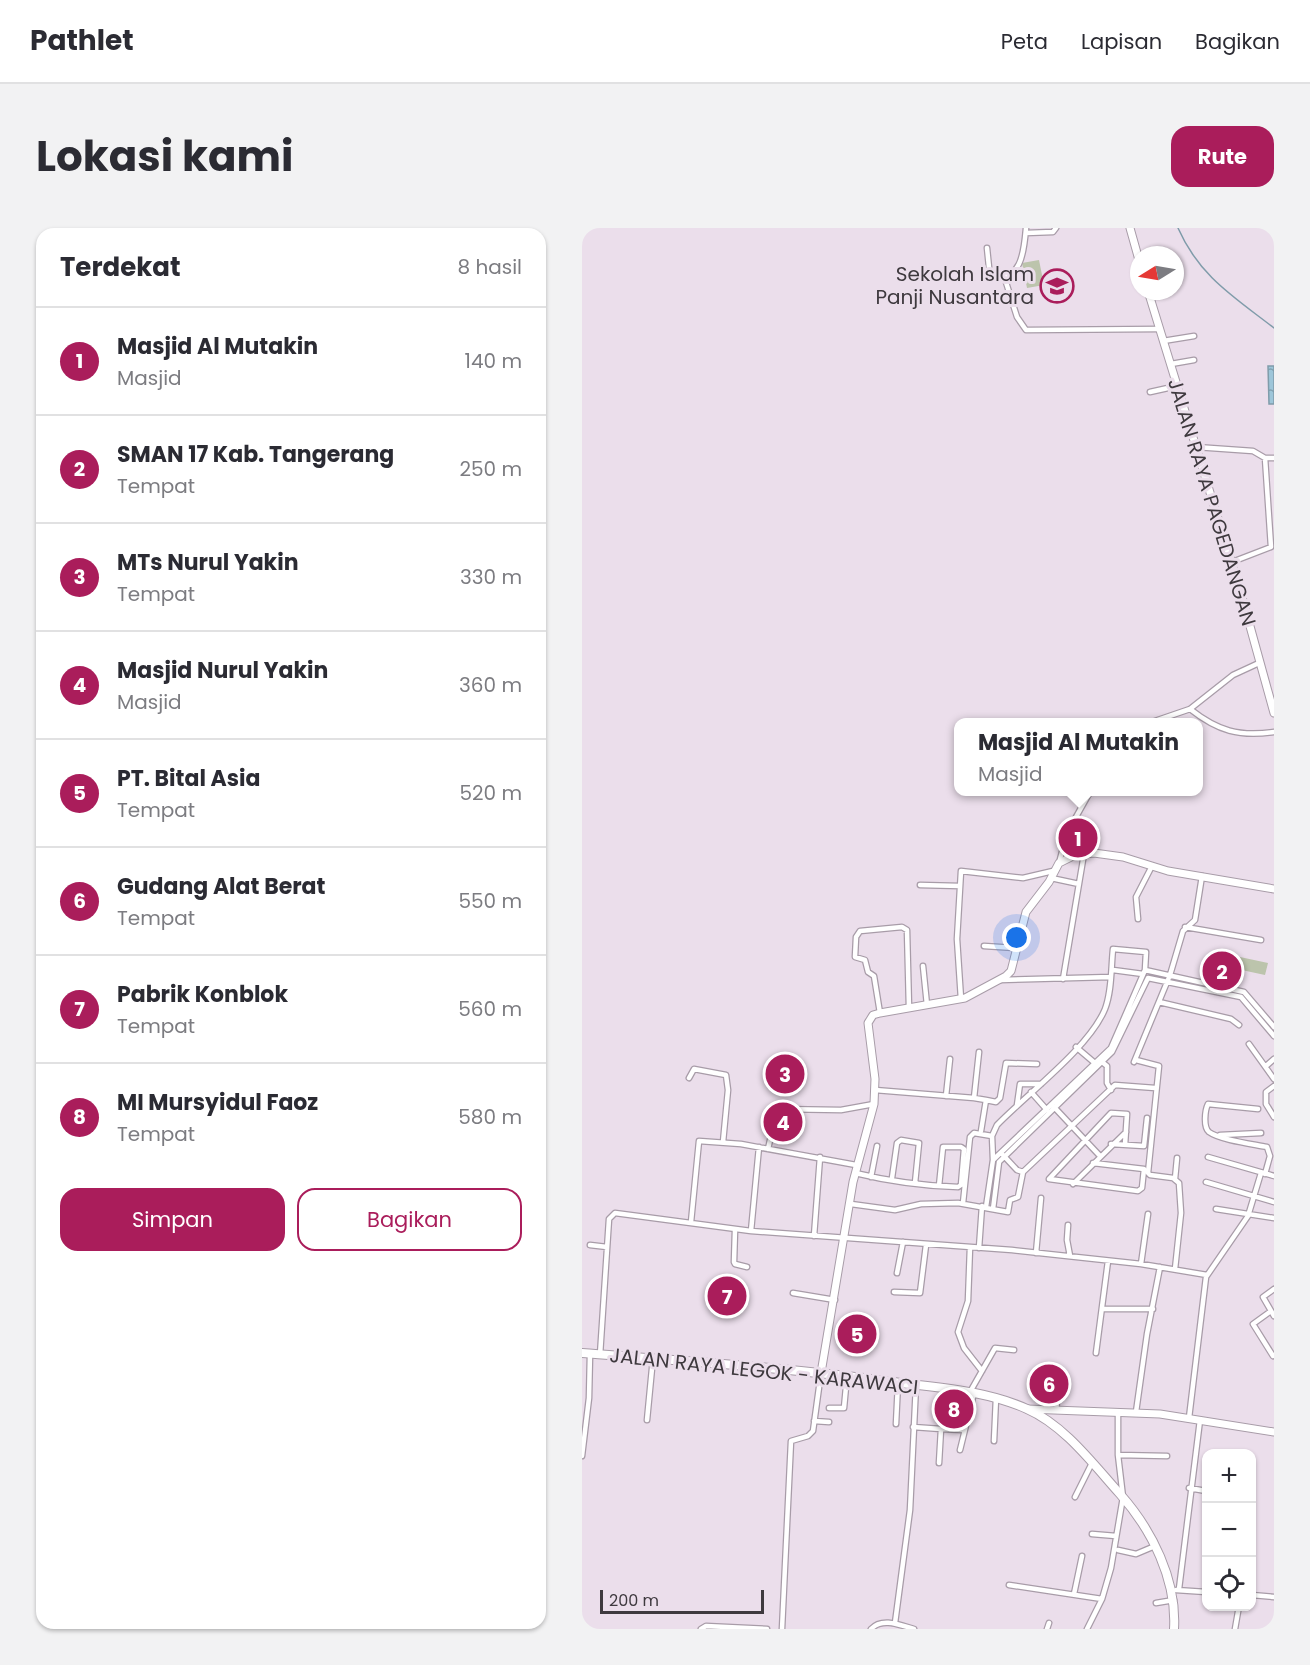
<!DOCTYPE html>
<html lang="id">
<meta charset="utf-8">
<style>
:root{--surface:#fff;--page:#f2f2f3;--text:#2b2b33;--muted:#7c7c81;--line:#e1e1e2;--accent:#aa1d5b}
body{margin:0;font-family:Poppins,sans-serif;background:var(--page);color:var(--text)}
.controls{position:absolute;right:18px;bottom:18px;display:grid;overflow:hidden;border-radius:12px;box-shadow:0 2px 4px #0004}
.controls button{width:54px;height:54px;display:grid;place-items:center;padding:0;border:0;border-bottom:2px solid var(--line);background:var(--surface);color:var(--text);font:30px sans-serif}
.compass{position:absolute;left:548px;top:18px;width:54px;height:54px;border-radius:50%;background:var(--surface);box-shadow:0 2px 4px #0004;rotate:259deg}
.scale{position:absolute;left:18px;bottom:15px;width:164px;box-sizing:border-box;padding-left:6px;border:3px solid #3e393e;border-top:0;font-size:16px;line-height:21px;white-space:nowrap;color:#3e393e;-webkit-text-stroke:4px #ebdeeb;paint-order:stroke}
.you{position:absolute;left:435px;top:710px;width:21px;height:21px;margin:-15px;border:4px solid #fff;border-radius:50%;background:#1a73e8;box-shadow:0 0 0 9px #1a73e833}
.badge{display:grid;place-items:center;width:39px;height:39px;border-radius:50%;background:var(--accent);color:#fff;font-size:20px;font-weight:700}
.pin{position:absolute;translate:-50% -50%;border:3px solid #fff;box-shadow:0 2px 6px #0006}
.popup{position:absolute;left:372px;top:490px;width:249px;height:78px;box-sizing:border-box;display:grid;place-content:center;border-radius:12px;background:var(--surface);filter:drop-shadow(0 2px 4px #0005);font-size:20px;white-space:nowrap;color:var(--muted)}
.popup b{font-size:22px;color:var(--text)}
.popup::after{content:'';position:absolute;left:50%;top:100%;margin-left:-12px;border:12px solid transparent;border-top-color:var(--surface)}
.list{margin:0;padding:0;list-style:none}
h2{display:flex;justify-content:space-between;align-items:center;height:78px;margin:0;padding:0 24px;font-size:26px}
h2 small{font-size:20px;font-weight:400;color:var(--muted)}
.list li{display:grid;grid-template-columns:39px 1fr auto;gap:18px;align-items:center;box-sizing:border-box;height:108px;padding:0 24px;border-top:2px solid var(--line)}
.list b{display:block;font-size:22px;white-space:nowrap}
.list p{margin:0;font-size:20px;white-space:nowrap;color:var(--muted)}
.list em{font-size:20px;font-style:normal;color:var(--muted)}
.actions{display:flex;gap:12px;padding:18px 24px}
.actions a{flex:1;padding:14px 0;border:2px solid var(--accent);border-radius:18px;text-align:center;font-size:21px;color:var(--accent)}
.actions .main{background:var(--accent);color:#fff}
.icon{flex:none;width:33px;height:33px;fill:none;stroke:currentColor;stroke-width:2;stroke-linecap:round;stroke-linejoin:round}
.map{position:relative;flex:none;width:692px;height:1401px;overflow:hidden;border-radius:18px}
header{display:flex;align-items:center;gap:36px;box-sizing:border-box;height:84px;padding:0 30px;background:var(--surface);border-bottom:2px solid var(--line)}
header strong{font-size:28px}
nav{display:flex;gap:33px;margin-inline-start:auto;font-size:21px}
.intro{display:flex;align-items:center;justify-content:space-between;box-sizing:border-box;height:144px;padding:0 36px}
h1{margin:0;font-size:42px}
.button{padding:15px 27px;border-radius:18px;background:var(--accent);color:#fff;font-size:21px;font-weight:700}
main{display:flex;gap:36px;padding:0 36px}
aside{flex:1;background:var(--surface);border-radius:18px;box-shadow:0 2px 4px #0004}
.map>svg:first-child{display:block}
.park{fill:#bcc4ac}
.water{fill:url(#water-ripples);stroke:#809caa;stroke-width:1.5}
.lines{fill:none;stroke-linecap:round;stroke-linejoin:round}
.stream{stroke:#809caa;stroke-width:1.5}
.street-casing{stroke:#a89ca8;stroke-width:7}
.secondary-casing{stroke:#a89ca8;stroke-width:9}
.primary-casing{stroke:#a89ca8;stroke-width:10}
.street{stroke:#fff;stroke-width:4.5}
.secondary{stroke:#fff;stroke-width:7}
.primary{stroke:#fff;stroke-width:8}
.labels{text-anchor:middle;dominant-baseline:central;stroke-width:6;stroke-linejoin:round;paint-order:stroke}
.poi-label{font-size:20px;fill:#3e393e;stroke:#ebdeeb;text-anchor:end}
.street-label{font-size:20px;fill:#3e393e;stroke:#ebdeeb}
</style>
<header>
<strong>Pathlet</strong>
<nav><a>Peta</a><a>Lapisan</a><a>Bagikan</a></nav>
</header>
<div class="intro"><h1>Lokasi kami</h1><a class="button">Rute</a></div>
<main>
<aside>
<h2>Terdekat<small>8 hasil</small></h2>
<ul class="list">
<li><span class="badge">1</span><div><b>Masjid Al Mutakin</b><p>Masjid</p></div><em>140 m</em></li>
<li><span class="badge">2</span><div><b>SMAN 17 Kab. Tangerang</b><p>Tempat</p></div><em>250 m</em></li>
<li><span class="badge">3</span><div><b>MTs Nurul Yakin</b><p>Tempat</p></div><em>330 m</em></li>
<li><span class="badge">4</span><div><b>Masjid Nurul Yakin</b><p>Masjid</p></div><em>360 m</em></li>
<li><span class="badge">5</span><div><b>PT. Bital Asia</b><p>Tempat</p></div><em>520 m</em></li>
<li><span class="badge">6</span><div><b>Gudang Alat Berat</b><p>Tempat</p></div><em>550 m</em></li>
<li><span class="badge">7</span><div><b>Pabrik Konblok</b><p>Tempat</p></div><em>560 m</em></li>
<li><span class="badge">8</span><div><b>MI Mursyidul Faoz</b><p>Tempat</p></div><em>580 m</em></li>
</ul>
<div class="actions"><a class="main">Simpan</a><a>Bagikan</a></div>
</aside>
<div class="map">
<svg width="692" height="1401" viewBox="0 0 692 1401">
<defs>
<pattern id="water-ripples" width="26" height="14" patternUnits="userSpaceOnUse" patternTransform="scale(1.5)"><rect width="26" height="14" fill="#9dc6d9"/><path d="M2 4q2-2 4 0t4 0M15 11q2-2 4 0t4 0" fill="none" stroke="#81a2b1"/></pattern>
</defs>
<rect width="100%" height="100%" fill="#ebdeeb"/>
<path class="park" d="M457,32l5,25 -17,3 -5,-25z
M658,729l28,6 -3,12 -28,-6z"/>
<path class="water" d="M686,138h6v38h-5z"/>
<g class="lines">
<path class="stream" d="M596,0c21,48 56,69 96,100"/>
<g class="street-casing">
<path id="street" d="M444,5l27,-1 3,-4
M405,20l3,29c32,6 34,-26 36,-49
M422,48l13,41 9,13 134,-1
M581,113l31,-5
M589,136l23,-4
M568,164l27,-6
M614,219l57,4 12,7h9
M650,334l39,-15 -6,-89
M608,481c28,22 49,28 84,23
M570,494l38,-13 43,-34 26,-12
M477,635l8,-30 23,-41
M469,650l28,6
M338,657l40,1
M556,691l-2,-22 16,-31
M603,699l76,13
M402,718l31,2
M341,738l4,39
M531,742l30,4
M481,751l21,-125
M418,752l111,-3
M379,771l-4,-60 4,-68 62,7 30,-7
M577,774l72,17 8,6
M298,785l-6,-37 -6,-4 -3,-12 -10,-3 1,-20 4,-6 42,-4 5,3 2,78
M667,816l25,35
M494,819l20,17
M397,824l-5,46 12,2 -5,31
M554,832l23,6 -11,107 2,2 23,3 6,5 2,30 -6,56
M520,834l5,4v17l4,7
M552,834l36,-87 13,-44 12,-11 7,-44
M684,838l8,-7
M107,850l5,-9 32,6 2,15 -5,52
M692,858l-8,6v12l8,13
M293,862l99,8
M449,864l16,18
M364,868l4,-37
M404,872l10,2 4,-4 6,-35 31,1
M435,877l3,-21h21
M472,879l46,49
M676,881l-50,-5c-3,6 -5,23 1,28 11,8 43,12 58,15l3,9 -5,18
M638,907l41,-2
M529,916l33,2 3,-28
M186,921l9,-40 64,1 33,-6
M421,927l14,15 6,2
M626,929l66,19
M411,932l-1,-24 5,-11c30,-31 92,-77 108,-116 7,-18 6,-41 8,-60l33,3 -1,18
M511,935l51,6 -2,19 -4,3 -89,-12 62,-66 16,1 -2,31
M273,945c33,8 69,13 103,14l3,-2 3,-36 -3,-2h-18l-4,39
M289,949l6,-31
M310,950l5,-35 4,-3 18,3 -4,40
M593,951l2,-21
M624,954l68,20
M491,956l53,-52
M381,975l7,-66 4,-4 18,3
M269,976l44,6 26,-6 37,-1 50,9 2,-12 8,-3 5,-25 92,-87 40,3
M404,979l7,-47 118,-112 34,-78 99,22 30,35
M411,981l6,-47 113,-110 36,-74 93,19 33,39
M634,981l58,9
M109,994l8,-81 42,3 115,21
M486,997l-1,15 3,16
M153,1002l-1,32 1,2 12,3
M169,1003l8,-84
M232,1008l6,-79
M8,1017l17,2
M388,1019l-2,54 -10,31 6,16 18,23
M397,1020l3,-42
M454,1025l5,-55
M559,1036l7,-50
M315,1045l6,-31
M692,1061l-11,8 11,19
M312,1064l26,1 6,-48
M211,1065l42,7
M520,1081h51
M689,1083l-18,13 20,32
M514,1125l12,-92
M18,1127l9,-136 6,-6 136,18 261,19 129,14 66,11
M388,1164l25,-44 19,2
M247,1180h15l3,-32
M474,1182l4,-31
M554,1184l11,-78 13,-67
M607,1190l17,-141 42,-61 13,-43
M65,1192l6,-62
M232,1193l15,1
M314,1196l2,-41
M331,1199l28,2
M412,1213l2,-43
M378,1222l14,-57
M536,1227l49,1
M0,1228l7,-58 1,-44
M357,1235l2,-34 22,1
M607,1260l17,3
M493,1269l17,-34
M510,1306l24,2
M536,1322l18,4 19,-8
M427,1357l93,14
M597,1361l21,-169
M594,1362l30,2
M492,1366l8,-38
M670,1367l22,2
M574,1375l18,-3
M313,1395l15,-113 6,-125
M119,1401l5,-3 61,3
M200,1401l9,-188 17,-5 5,-5 8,-58
M289,1401c11,-12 29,-4 43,0
M465,1401l2,-6
M505,1401l15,-30 9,-31 12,-71 -5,-42v-43
M653,1401l4,-23"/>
</g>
<g class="secondary-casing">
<path id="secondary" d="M548,0l9,32
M566,63l92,299 34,123
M239,1145l32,-191 21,-78 1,-25 -7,-56 5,-8 7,-2 85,-15 41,-22 5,-5 15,-59 23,-30 10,-19 16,-8 19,-2 29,4 45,14 106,18
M445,1181l133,5 114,18"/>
</g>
<g class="primary-casing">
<path id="primary" d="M0,1125c104,8 208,15 312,29 44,6 91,8 133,27 37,16 66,55 93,85 32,36 57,86 54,135"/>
</g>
<use href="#street" class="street"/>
<use href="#secondary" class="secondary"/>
<use href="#primary" class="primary"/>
</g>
<defs>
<g id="school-ring" transform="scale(1.725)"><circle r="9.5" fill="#ebdeeb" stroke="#aa1d5b" stroke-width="1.5"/><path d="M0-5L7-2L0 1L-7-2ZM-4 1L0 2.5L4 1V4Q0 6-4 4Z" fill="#aa1d5b"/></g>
</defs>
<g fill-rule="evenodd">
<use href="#school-ring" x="475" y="58"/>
</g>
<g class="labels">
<g class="poi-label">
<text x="452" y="46">Sekolah Islam<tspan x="452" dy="23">Panji Nusantara</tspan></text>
</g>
<g class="street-label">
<text transform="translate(630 274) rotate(73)">JALAN RAYA PAGEDANGAN</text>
<text transform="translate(182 1143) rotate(6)">JALAN RAYA LEGOK - KARAWACI</text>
</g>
</g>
</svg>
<div class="controls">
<button>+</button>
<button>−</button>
<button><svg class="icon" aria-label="locate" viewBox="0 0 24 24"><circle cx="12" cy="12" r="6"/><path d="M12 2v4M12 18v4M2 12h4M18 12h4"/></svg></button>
</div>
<svg class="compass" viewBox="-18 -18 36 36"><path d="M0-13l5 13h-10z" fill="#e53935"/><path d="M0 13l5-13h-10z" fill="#7c7c81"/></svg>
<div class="scale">200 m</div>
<div class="you"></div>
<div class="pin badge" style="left:496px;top:610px">1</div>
<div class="popup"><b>Masjid Al Mutakin</b>Masjid</div>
<div class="pin badge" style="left:640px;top:743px">2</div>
<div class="pin badge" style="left:203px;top:846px">3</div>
<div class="pin badge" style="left:201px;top:894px">4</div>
<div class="pin badge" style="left:275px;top:1106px">5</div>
<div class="pin badge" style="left:467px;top:1156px">6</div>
<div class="pin badge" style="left:145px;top:1068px">7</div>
<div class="pin badge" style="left:372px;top:1181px">8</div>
</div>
</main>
